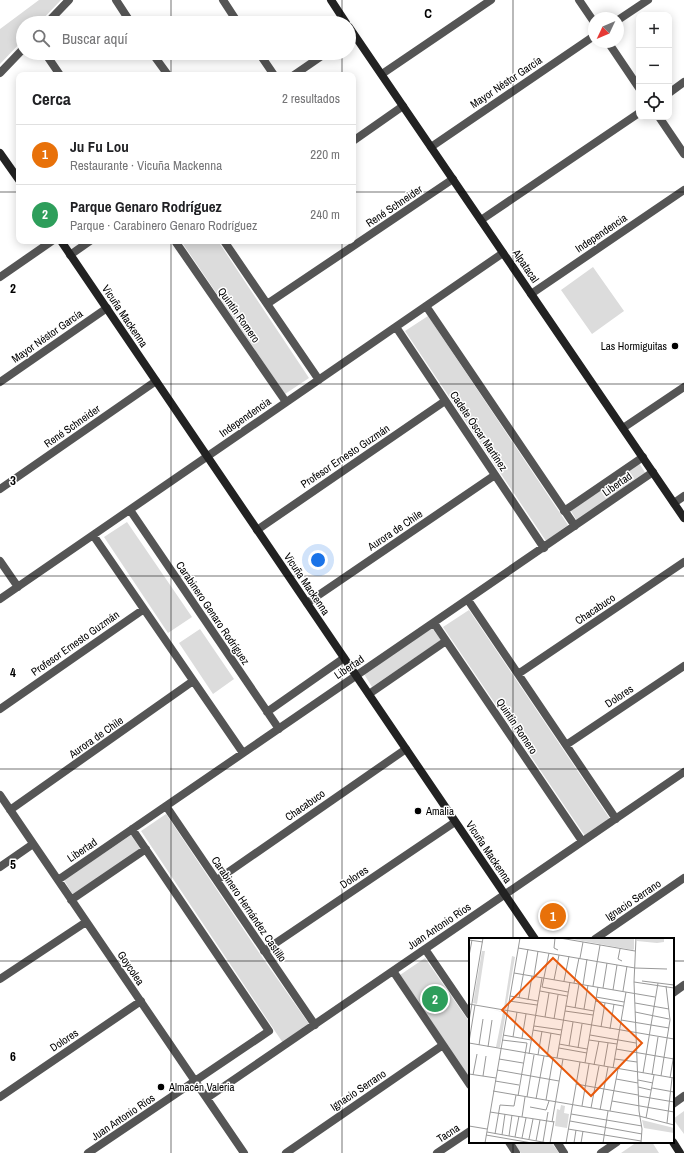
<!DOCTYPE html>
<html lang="es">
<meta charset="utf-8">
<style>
:root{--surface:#fff;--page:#f2f2f2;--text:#202124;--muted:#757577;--line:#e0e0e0;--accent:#000}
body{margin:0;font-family:"Archivo Narrow",sans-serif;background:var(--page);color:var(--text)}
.controls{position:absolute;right:12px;top:12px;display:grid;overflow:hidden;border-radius:8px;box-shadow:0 2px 10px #0003}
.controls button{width:36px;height:36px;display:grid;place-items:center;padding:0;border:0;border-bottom:1px solid var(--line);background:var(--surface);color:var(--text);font:20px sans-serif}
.compass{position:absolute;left:588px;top:12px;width:36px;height:36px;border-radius:50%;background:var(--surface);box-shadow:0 2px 10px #0003;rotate:226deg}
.you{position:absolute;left:318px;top:560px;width:14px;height:14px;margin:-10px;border:3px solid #fff;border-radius:50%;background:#1a73e8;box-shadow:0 0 0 6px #1a73e833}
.badge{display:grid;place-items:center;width:26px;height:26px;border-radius:50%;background:var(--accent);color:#fff;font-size:13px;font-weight:700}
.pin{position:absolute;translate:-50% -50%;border:2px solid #fff;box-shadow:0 1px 4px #0006}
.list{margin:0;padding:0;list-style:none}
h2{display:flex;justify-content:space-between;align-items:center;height:52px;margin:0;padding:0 16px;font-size:17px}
h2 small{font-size:13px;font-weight:400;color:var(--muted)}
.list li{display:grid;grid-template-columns:26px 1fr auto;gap:12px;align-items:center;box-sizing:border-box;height:60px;padding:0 16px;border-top:1px solid var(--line)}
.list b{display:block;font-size:15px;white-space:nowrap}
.list p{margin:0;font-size:13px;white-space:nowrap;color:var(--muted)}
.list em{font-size:13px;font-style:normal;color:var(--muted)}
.icon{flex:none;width:22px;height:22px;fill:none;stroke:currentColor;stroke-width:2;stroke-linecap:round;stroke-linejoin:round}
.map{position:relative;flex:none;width:684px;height:1153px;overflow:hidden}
.search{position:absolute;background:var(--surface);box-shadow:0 2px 10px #0003;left:16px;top:16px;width:340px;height:44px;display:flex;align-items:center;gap:10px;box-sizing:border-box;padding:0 14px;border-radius:22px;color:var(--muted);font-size:15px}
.panel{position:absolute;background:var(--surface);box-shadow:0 2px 10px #0003;left:16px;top:72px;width:340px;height:172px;border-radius:8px}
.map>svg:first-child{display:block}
.green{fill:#dcdcdc}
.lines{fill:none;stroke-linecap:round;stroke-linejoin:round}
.minor{stroke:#555;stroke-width:8}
.tertiary{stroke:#555;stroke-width:8}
.secondary{stroke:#222;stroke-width:8}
.grid{fill:none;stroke:#000;stroke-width:1;stroke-opacity:0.55}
.poi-dot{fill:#000;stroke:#fff;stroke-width:1.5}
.labels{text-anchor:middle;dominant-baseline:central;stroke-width:3;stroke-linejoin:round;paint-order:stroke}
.street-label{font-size:11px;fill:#000;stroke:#fff}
.poi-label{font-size:11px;fill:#000;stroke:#fff;text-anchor:start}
.inset-road{fill:none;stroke:#999;stroke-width:1}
.view{fill:#e8590c;fill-opacity:0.15;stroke:#e8590c;stroke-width:2}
.inset-edge{fill:none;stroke:#000;stroke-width:2}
.grid-label{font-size:13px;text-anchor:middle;font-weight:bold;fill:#000;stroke:#fff;stroke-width:3;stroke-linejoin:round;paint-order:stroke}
</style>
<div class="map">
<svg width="684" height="1153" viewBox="0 0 684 1153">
<rect width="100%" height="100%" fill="#fff"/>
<path class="green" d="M39,0h22l-22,23h-16v17l-23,24v-35z
M181,241h37l91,137 -24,16z
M593,267l31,44 -32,23 -31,-44z
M428,316l140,209 -22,16 -141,-210z
M639,463l7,11 -69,47 -6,-10z
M127,522l65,95 -24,16 -64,-96z
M469,610l141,209 -25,17 -142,-209z
M432,628l9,12 -69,47 -8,-13z
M200,629l34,50 -21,15 -34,-51z
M166,814l94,140 49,70 -26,19 -142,-212z
M131,835l10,15 -68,45 -9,-15z
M425,958l45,65v56l-70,-104z
M684,1111v23l-11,-15z
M513,1142h38l8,11h-38z
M637,1142h15l7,11h-38z"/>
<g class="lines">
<path class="minor" d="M116,0l15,23
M223,0l15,23
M579,0l15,22
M618,20l30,-20
M608,42l31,46
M45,53l15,22
M152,53l16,22
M259,53l15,22
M382,74l109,-74
M294,75l32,-22
M669,93l15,-11
M659,117l25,37
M353,141l50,-35
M431,147l163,-111
M481,220l158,-107
M175,241l111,161
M224,241l95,139
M70,255l20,-14
M0,277l52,-36
M531,294l153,-104
M267,304l186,-125
M426,306l149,220
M396,327l148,221
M0,382l107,-74
M623,428l61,-41
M0,489l156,-108
M674,503l10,-7
M130,510l149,219
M564,511l79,-54
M257,530l188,-129
M93,535l150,218
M0,561l18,26
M0,599l503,-346
M468,600l148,219
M307,603l188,-128
M434,623l148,218
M518,674l166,-112
M369,694l77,-53
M0,709l144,-100
M267,712l77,-54
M566,745l118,-79
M0,795l244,358
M166,806l149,219
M10,810l183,-129
M0,867l33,-23
M58,880l595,-408
M217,880l189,-131
M71,900l75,-51
M595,939l89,-61
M425,949l45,66
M264,951l191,-129
M393,971l77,114
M0,979l86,-57
M673,993l11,-8
M0,1097l141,-96
M207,1098l477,-326
M509,1142l7,11
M557,1142l7,11
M88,1153l181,-122 -137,-202
M286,1153l157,-108
M437,1153l33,-22"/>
<path class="tertiary" d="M47,23l22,-23
M0,73l23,-24
M673,1104l11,-8
M601,1153l16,-11"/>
<path class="secondary" d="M331,0l15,23
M349,27l335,491
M0,153l19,27
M61,241l474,698
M673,1142l7,11"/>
</g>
<path class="grid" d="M171,0v23M342,0v23M513,0v939M171,53v22M342,53v22M0,192h19M353,192h331M171,241v912M342,241v912M0,384h684M0,576h684M0,769h684M0,961h470M673,961h11M513,1142v11"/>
<g class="poi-dot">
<circle cx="675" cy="346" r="4"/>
<circle cx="418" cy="811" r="4"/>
<circle cx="161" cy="1087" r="4"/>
</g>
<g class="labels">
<g class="street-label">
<text transform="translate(506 82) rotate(-34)">Mayor Néstor García</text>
<text transform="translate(394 206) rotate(-34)">René Schneider</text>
<text transform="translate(601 233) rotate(-34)">Independencia</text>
<text transform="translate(526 266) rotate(56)">Alpatacal</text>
<text transform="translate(239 315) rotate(55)">Quintín Romero</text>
<text transform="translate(125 316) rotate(56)">Vicuña Mackenna</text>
<text transform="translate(47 336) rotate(-35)">Mayor Néstor García</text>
<text transform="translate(245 417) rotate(-35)">Independencia</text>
<text transform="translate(72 426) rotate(-35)">René Schneider</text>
<text transform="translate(479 431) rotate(56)">Cadete Óscar Martínez</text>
<text transform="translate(345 456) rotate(-34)">Profesor Ernesto Guzmán</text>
<text transform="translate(617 484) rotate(-35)">Libertad</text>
<text transform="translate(395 530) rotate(-34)">Aurora de Chile</text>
<text transform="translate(307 584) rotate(56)">Vicuña Mackenna</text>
<text transform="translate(595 609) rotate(-34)">Chacabuco</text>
<text transform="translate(213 613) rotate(56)">Carabinero Genaro Rodríguez</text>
<text transform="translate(75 643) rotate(-35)">Profesor Ernesto Guzmán</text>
<text transform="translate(349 667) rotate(-34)">Libertad</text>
<text transform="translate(619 696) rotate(-34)">Dolores</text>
<text transform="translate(517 726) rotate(56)">Quintín Romero</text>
<text transform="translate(96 737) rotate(-35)">Aurora de Chile</text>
<text transform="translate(305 805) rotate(-35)">Chacabuco</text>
<text transform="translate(82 850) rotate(-34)">Libertad</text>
<text transform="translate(489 852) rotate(56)">Vicuña Mackenna</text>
<text transform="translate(354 877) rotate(-34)">Dolores</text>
<text transform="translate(633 900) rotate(-34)">Ignacio Serrano</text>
<text transform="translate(249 909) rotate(56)">Carabinero Hernández Castillo</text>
<text transform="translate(439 926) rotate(-34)">Juan Antonio Ríos</text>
<text transform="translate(131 968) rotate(56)">Goycolea</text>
<text transform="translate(64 1040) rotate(-34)">Dolores</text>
<text transform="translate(358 1090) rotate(-34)">Ignacio Serrano</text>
<text transform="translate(123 1117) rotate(-34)">Juan Antonio Ríos</text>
<text transform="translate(448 1133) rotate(-33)">Tacna</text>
</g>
<g class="poi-label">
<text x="667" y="346" text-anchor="end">Las Hormiguitas</text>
<text x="426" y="811">Amalia</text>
<text x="169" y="1087">Almacén Valeria</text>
</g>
</g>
<g transform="translate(469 938)">
<rect width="205" height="205" fill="#fff"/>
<path d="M97,0h68v11l-1,1zM168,0l16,1 11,-1v4l-7,1 -20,-2zM13,13h3l-8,53 -4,-1zM43,18l3,1 -9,52 -2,-1zM24,72l13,2 -6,35h-4l7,-35zM92,167l4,1 -1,7 5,1 -2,14 -12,-2 2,-17 3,1zM173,182l32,8v5l-30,-5z" fill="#dcdcdc"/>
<path class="inset-road" d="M86,0l-1,10 4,2M91,0l75,13M167,0l-2,44 5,129 3,18 -1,14M0,2l14,2M49,10l117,20 32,1M151,11l-2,10 4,2M80,15l-7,34 26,5M0,18l3,-16M111,20l3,-16M45,35l141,24M65,38l4,-25M85,42l5,-25M95,43l5,-25M173,43l32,4M165,44l40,6M105,45l5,-25M114,47l4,-26M124,48l7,-41M134,50l4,-25M144,52l4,-25M71,53l27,5M154,53l4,-25M41,58l28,5M127,59l28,5M50,60l9,-49M59,62l4,-24M40,63l28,4M126,63l28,5M166,65l34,6M0,66l205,35M97,68l28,5M106,70l4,-24M115,71l4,-24M96,73l28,4M166,74l34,7M76,79l4,-24M85,81l4,-24M152,82l48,8M0,83l14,-83M65,88l28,4M132,89l4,-24M141,91l4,-25M64,92l28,5M34,97l28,5M121,97l46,8M44,99l4,-25M53,100l4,-24M33,102l25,3 -9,53M120,102l28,4M0,104l6,-37M0,105l205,35M90,106l28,5M10,107l4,-26M100,108l4,-24M19,109l4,-27M90,110l28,5M109,110l4,-24M147,111l58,10M60,116l13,-76M69,117l4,-24M78,119l4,-24M88,120l13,-76M30,121l24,4M146,121l22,3M116,125l13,-76M125,127l5,-24M135,128l4,-23M144,130l13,-76M28,132l62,11M174,135l15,-90M0,136l27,4M4,137l4,-21M183,137l6,-38M14,138l3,-20M192,138l9,-56 -4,-34M201,140l4,-24M147,141l22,4M169,142l15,3M26,143l24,4M107,146l62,11M169,149l13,3M183,150l22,4M24,153l146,25 35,9M170,158l35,6M58,159l7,-42M67,161l8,-43M77,162l7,-42M143,163l62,11M113,168l7,-42M61,169l16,3 3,-9M122,170l8,-42M131,172l8,-43M141,173l8,-42M21,174l64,10M102,176l71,12M53,179l3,-20M177,180l8,-43M101,183l72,13M83,184l11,-63M198,185l5,-45M0,188l18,3M99,191l73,12M18,194l61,11M26,196l5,-29 14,1 2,-11M17,197l46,8M33,197l3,-21M40,198l3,-21M46,199l4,-21M53,200l4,-20M60,201l4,-20M67,203l4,-21M74,204l5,-30M16,205l35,-205M81,205l4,-22M97,205l14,-81M105,205l2,-13M112,205l2,-12M134,205l5,-32"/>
<path class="view" d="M84,20l89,85 -51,53 -89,-86z"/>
<rect width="205" height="205" class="inset-edge"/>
</g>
<g class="grid-label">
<text x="428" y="18">C</text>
<text x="13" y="293">2</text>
<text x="13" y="485">3</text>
<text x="13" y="677">4</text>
<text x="13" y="869">5</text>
<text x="13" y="1061">6</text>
</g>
</svg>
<div class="controls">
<button>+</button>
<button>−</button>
<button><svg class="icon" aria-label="locate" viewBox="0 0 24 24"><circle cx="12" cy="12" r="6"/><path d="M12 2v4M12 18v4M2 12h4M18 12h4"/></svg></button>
</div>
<svg class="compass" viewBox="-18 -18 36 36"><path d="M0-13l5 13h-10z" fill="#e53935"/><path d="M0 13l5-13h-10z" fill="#757577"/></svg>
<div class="you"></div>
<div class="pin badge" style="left:553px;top:916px;background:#e8710a">1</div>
<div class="pin badge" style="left:435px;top:999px;background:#2e9e5b">2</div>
<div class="search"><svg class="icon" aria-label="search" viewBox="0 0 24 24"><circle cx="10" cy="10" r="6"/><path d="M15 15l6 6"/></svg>Buscar aquí</div>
<section class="panel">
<h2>Cerca<small>2 resultados</small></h2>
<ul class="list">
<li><span class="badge" style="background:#e8710a">1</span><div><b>Ju Fu Lou</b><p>Restaurante · Vicuña Mackenna</p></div><em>220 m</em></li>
<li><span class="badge" style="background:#2e9e5b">2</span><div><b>Parque Genaro Rodríguez</b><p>Parque · Carabinero Genaro Rodríguez</p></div><em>240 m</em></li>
</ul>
</section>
</div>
